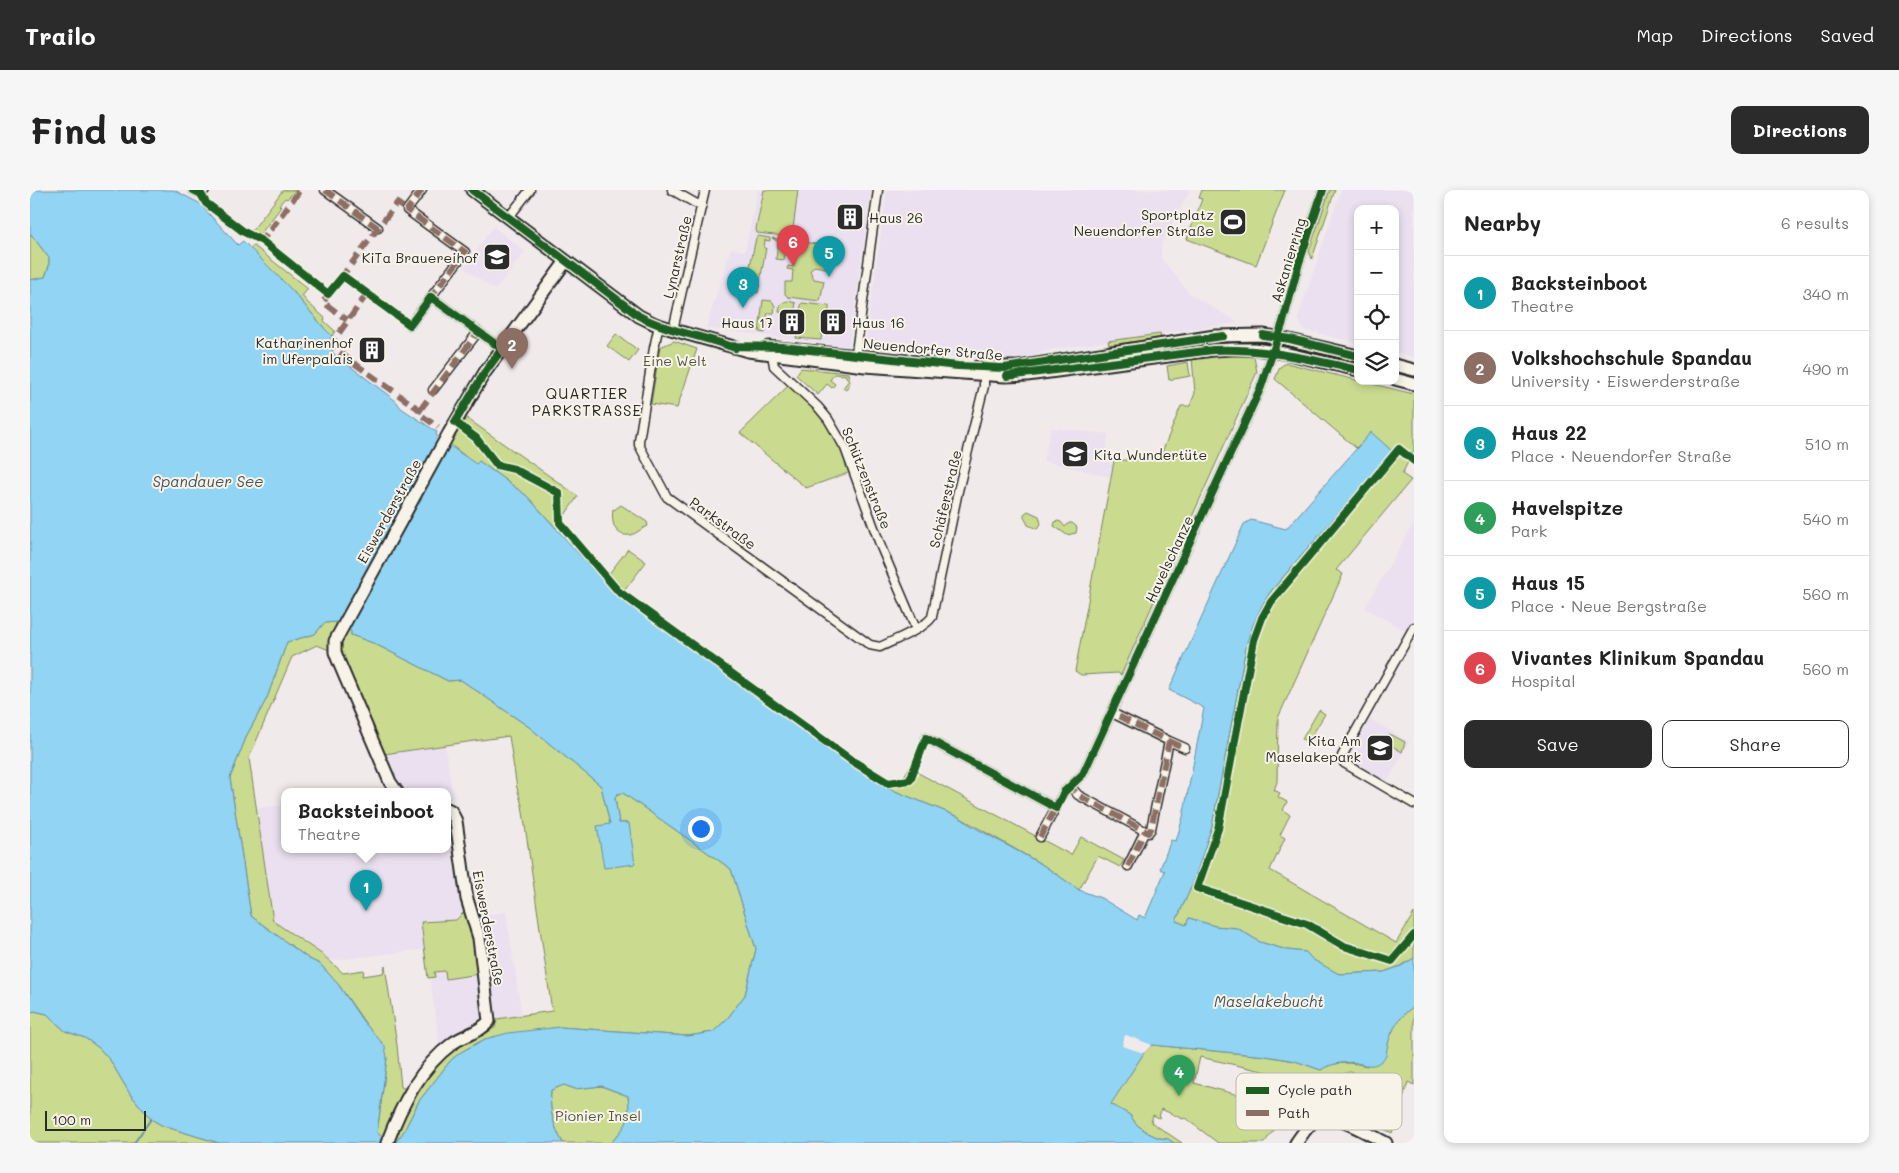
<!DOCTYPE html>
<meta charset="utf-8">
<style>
:root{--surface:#fff;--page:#f6f6f6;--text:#222;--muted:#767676;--line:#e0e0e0;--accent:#2b2b2b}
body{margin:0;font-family:Mali,sans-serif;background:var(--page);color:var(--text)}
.controls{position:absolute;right:15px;top:15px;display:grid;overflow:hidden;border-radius:10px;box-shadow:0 2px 8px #0003}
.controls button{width:45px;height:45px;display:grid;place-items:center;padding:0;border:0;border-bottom:1px solid var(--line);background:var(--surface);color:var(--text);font:25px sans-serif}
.scale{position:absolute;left:15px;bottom:12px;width:101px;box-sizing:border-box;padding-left:5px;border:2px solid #2b2b2b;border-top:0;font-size:14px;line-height:18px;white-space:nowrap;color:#2b2b2b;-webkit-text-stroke:4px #f7f3e8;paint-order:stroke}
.you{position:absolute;left:670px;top:638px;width:18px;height:18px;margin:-12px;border:4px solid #fff;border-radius:50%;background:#1a73e8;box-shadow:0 0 0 8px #1a73e833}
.badge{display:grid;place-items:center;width:32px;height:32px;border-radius:50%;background:var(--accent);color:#fff;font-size:16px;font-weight:700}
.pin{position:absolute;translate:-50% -41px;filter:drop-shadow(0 1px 2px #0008)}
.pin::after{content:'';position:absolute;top:26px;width:18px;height:15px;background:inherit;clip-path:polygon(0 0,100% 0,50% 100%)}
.popup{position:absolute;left:251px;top:598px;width:170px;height:65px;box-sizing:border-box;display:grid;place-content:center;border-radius:10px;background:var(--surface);filter:drop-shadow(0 1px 4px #0005);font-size:16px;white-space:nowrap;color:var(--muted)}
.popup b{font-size:19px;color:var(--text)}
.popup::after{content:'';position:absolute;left:50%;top:100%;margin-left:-10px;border:10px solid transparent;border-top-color:var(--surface)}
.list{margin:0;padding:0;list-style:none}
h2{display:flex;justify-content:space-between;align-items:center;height:65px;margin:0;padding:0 20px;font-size:21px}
h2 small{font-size:16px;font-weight:400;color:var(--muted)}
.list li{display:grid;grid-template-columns:32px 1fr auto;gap:15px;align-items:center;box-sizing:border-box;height:75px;padding:0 20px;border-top:1px solid var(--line)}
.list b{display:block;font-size:19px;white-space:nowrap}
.list p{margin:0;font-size:16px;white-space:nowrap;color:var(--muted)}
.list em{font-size:16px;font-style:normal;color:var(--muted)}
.actions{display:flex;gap:10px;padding:15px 20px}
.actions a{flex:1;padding:11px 0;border:1px solid var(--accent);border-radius:10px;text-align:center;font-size:18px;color:var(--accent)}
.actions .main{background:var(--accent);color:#fff}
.icon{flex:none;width:28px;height:28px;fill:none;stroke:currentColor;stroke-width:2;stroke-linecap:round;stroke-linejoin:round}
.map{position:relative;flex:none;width:1384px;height:953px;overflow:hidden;border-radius:10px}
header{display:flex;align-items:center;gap:30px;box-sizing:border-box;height:70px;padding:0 25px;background:var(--accent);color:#fff}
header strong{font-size:24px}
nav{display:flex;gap:28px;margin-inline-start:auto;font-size:18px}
.intro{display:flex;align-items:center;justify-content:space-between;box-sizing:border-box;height:120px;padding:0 30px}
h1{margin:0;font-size:35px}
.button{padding:12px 22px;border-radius:10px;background:var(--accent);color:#fff;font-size:18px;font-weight:700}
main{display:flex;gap:30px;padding:0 30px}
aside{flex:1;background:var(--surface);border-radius:10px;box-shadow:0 2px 8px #0003}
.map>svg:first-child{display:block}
.built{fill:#eae0ef}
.green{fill:#cadb8f;stroke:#7a835d}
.water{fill:#91d4f3;stroke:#6890a3;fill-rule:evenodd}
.pier{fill:#f1eaeb}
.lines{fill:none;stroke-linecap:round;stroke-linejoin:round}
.stream{stroke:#6890a3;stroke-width:2}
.street-casing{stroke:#2b2b2b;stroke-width:11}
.secondary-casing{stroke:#2b2b2b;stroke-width:15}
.street{stroke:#f7f3e8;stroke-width:8}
.secondary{stroke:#f7f3e8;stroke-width:11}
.quiet{stroke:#8d6e63;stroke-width:6;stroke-dasharray:12 6;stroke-linecap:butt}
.cycleway-casing{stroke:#f7f3e8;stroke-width:11}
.cycleway{stroke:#1b5e20;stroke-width:8}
.labels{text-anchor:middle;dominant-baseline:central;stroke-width:4;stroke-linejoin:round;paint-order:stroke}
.poi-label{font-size:14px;fill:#2b2b2b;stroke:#f7f3e8;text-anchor:end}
.street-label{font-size:14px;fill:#2b2b2b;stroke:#f7f3e8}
.park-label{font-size:14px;fill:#535744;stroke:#f7f3e8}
.neighbourhood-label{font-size:15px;letter-spacing:1px;fill:#2b2b2b;stroke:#f7f3e8}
.water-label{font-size:15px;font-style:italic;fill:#44555d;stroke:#f7f3e8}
.key{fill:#f7f3e8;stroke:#bab7af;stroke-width:1}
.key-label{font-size:14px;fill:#2b2b2b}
</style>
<header>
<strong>Trailo</strong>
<nav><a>Map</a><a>Directions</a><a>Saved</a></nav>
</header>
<div class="intro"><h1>Find us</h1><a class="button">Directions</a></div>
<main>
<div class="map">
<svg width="1384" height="953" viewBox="0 0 1384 953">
<rect width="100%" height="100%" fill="#f1eaeb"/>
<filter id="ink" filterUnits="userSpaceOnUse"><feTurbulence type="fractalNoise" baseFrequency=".02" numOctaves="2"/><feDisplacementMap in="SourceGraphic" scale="10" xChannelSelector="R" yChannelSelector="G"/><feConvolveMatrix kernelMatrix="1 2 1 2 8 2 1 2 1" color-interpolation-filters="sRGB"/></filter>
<g filter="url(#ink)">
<path class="built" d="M728,0h113l-22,157 -143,-19 25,-80 14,3z
M857,0h303l-29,54v14l29,36 46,27 -1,2 -187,27 -14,5 -24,5h-17l-127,-11 -1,-2z
M1311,0h73v167l-19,-5v-143h-37v134l-54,-13 -6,-12z
M464,37l31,25 -30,38 -31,-22 16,-22 -1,-1z
M1021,238l57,6 -3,27 9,3 -3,13 -68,-16z
M1384,332v95l-8,14 -41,-23z
M1340,529l39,23 -21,39 -35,-20 -2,-7z
M415,555l8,54 -6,1v-8h-42l-11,-14 -10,-24z
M255,615v45h162v-37l4,4 13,92 21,105 -3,8 -27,13 -15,12 -14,-98 -96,12 -57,-40 -16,-113z
M476,722l16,104 -25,3 -13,-84 -7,-19z"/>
<path class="green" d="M253,0h13l-9,9 -2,-1 -6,7 2,2 -22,29 -8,-4z
M734,0h34l-6,47 -35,-4 -1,-4z
M1172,0h83l-29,75 -69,-26 15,-40 -3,-1z
M1300,0h5l-23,69 -3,-8z
M0,43l19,25v8l-4,11 -15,3z
M728,46l12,2v3l-5,-1 -1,8h2l-8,45 -9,-2 -3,-6 10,-47z
M742,48l15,3 -3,19 -8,-1 2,-17z
M761,50l37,6 -2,22 -12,-2 -4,5 4,8 10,2 -4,20 -32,-4 -3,-3v-12h7l1,-12 -6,-1 1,-3 6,1 2,-11 -7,-2z
M223,55l55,44 -6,7 6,7 17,15 -1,3 11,10 -3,5 -7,-7 -34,-40 -41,-40z
M733,110l9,1 3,5 -1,7h-6l-3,20 -6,-1z
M758,111l8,2 -2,11 -15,-2c1,-6 2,-10 9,-11z
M772,113l27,3v7h-5l-3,27 -25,-2 1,-5 5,1 2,-14 -7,-1z
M586,144l22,16 -9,12 -22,-16z
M1130,144l1,4 -52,7 -1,-4z
M1229,148l-1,4h-22l-124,18 -1,-5 101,-15z
M644,151l23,8 -20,59 -26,-4 9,-57z
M1260,156l68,13v8l-70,-17z
M1202,165l22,2 3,15 -136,303 -3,-2 -37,2 -6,-4 39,-210 46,-4 21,-51h9l5,-13 -3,-35z
M1158,172l2,14 -21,4 -2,-14z
M1256,173l128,31v56l-12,24 9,6 -75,90 7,4 -65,144 -1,64 -3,8 6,3 -2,4 9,5 -4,8 7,5 -10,20 5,3 -15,32 126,73 18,-30v45l-13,8 -17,6 -45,2 -28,-15 -6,-7 -18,-2 -27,-8 -23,-14 -22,-2 -26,-8 -3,7 -10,-4 17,-38 19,-57 35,-184 13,-36 11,-15 121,-140 -21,-18 -15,15 -81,-69 5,-12z
M771,178l47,5 2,9 -4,8 -3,-2 6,-8 -3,-3v-2l-12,-1 -4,6 5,4 -3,4 -5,-4 -9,11 -22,-20z
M760,194l33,33 18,31 10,24 -45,16 -66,-55z
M435,227l113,79 -22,32 -29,-32 -48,-35 -3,4 -26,-21z
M591,315l26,17 1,4c-7,2 -11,8 -18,9 -16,2 -19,-14 -17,-26l1,1z
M998,321l11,5 2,8 -4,5 -9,-4 -4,-8v-3z
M1028,331l3,1 4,5 4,-4h3l5,4 -1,6 -9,2 -13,-9 1,-4z
M598,359l18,13 -22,29 -16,-16z
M307,432l-7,17 -1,11 -12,-5 -25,12 -43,101 24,163 50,34 20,18 21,-3 -1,6 20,-3 2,-7 12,79 4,42 5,2 -21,47h-4l-4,-2 10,-76 -19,-31 -30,-43 -18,-20 -11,-5 -58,-43 -21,-138 17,-43 20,-37 20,-56 28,-8 9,-11z
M318,438l3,3v4l22,8 75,38 13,-1 68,47 72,59 9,38 -13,3 31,-4h-9l-4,-25 2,-4 6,-1 108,76 25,80 -11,46 -18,24 -14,13 -25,4 -128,-9 -75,12 -24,13 -10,8 -32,41 -15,30 -8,12 -4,-4c16,-32 35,-70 65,-92 11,-8 25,-13 38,-19l2,-9 55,-8 -30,-206 -5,-17 -8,-52 -125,18 -44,-104 1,-10z
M1289,520l6,4 -17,28 -6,-3z
M1359,545h3l13,7 -3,10 -16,-10z
M879,578l162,87 10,-18 43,23 -4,7 -22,-11 -19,34 -36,-25 -84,-48 -69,-28 -2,-9 15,-2z
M435,721l8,23 6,40 -33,5 -1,-8 -11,1 1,5 -7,1 -7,-56 35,-2z
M1384,816v79l-6,-3 -16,51 -25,-12 27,-37 -5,-8 -5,-2 -10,2 -25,-4 -14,5 -10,16 -9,-10 -116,-26 -6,26 93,25 -2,8 -21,27h-46l-33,-25 -2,1 -22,-10 -2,9 -6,-3 -2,7 31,21h-8l-6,-4 -9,-1 -11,-5 -12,-9 -6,-9 -20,-11 34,-51 8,-8 114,11 29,5 26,9c11,-9 32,-8 45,-4l19,-10c3,-21 12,-38 29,-50z
M4,821l13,3 18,17 20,7 14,10 11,12 20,34 21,25 12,7 56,17h-189v-130z
M534,895l11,4 26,-3 27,10c3,26 -1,28 -17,47h-48c-10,-18 -14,-32 -12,-53z"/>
<path class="water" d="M0,0h144l25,13 39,42 5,-4 48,48 34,40 7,7 -4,7 6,11 62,47 5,7 36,24 -1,3c4,5 32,23 40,29l3,-3 48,35 87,97 276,196 69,28 13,9 71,39 36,25 22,8 36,22 2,-5 6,3 20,-47 -5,-2 11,-29 5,1 7,-24 21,-109 -35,-18 75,-166 7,-4 35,9 85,-97 21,19 -121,140c-11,16 -18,32 -24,51l-35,184 -19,57 -17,38 10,4 3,-7 26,8 22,2 23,14 27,8 19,2 6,7 27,15 45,-2 17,-6 13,-8v48c-17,12 -26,29 -28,50 -9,12 -17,10 -29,7 -10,-2 -29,1 -36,7l-26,-9 -29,-5 -114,-11 -8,8 -33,51 19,11 6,9 12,9 11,5 9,1 6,4h-563c16,-19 20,-21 17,-47l-26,-10 -27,3 -11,-4 -13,5c-2,21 2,35 12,53h-344l-56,-17 -12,-7 -21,-25 -20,-34 -11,-12 -14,-10 -20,-7 -18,-17 -13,-3 -4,2v-733l15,-3 4,-11v-8l-19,-25zM307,432l14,9v4l22,8 75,38 13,-1 68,47 72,59 9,38 -13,2 7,42 31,-4 -6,-41h-10l-4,-25 2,-4 6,-1 108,76 25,80 -11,46 -18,24 -14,13 -25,4 -128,-9 -52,6 -23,6 -24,13 -10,8 -32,41 -15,30 -8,11c-5,-3 -13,-4 -19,-9l10,-75 -2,-12 -23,-26 -24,-36 -18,-20 -11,-5 -58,-43 -21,-138 17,-43 20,-37 20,-56 28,-8 9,-11z"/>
<path class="pier" d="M1095,845h1l26,10 -8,8 -22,-7z"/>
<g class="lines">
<path class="stream" d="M104,953l17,-24"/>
<g class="street-casing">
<path id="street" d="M163,0l8,4 4,-4
M295,0l53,38
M392,0l-15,20 58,42 -34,45
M642,0l23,13 7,2
M478,28l22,-28
M380,135l21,-28 71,52
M629,135l-5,23 -15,93v4l28,52 203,148 10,2c14,-7 44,-18 52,-30l26,-126 26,-105v-11l-2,-4
M643,140l32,-140
M742,164l2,12 44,41 10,12 17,29 36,99 35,82
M825,170l23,-170
M403,200l45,-58
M1384,437l-72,129 2,7 70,41
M896,548l130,70
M1139,551l16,7
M1041,597l7,8 67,36 3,2 3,-4 18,-88 -57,-28
M1010,647l24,-45 19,-18 178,-387 22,-65 16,-59 24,-73
M1098,676l17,-35"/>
</g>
<g class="secondary-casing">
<path id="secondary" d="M442,0l167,126 16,8 29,9 64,18 117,15 140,10 22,-1 186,-25 20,-1h21l30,4 74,17
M738,157l170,17
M1365,175l19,5
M947,177h41l197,-31 48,-1 14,2 81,19
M1365,189l19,5
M367,602l-7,-10 -52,-122 -3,-8v-11l114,-208 36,-61 81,-111
M357,953c14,-37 33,-76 66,-100 11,-8 28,-11 36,-22l-10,-83 -12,-39 -11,-78 -5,-10 -4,-2
M1266,953c6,-8 12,-19 21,-24 14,-9 55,17 69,24"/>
</g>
<use href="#street" class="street"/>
<use href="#secondary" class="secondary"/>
<path class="quiet" d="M295,0l53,38
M392,0l-15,20 58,42 -34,45
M235,54l-3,-3 38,-51
M310,89l57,-76 10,7
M301,101l-8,11 24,18
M337,104l-33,46 -1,5 4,6 83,59 -2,3 20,14
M390,220l58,-78
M1139,551l16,7
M1037,600l4,-3 7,8 67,36 3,2 3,-4 18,-88 -57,-28
M1010,647l18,-33
M1098,676l17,-35"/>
<g class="cycleway-casing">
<path id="cycleway" d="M163,0l8,4 5,9 38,29 18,9 66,53 15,-18 67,49 21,-28 71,52 -17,23 -30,50 21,16 21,27 17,4 45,24 1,30 58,68 233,169 37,23 22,-3 16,-42 130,70 8,-16 19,-18 178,-387 22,-65 16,-59 24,-73
M442,0l167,126c31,16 64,20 96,32
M1233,145l27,4 68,17
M699,156l53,1 176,19 46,2 219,-32
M977,186l206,-26c52,-2 95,9 145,20
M1384,271l-15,-12 -128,153 -9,16 -8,22 -36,189 -21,59 110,36 37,22 48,15 22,-26"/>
</g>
<use href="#cycleway" class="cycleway"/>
</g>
</g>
<defs>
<g id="building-square" transform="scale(1.4375)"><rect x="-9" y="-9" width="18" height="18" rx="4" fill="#2b2b2b" stroke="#f7f3e8"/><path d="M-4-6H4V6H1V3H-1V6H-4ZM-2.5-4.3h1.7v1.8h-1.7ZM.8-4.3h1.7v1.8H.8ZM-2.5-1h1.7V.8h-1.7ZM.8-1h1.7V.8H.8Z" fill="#fff"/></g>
<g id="stadium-square" transform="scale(1.4375)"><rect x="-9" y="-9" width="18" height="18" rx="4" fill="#2b2b2b" stroke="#f7f3e8"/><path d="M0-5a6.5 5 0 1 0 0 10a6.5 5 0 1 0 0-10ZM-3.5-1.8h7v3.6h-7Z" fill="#fff"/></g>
<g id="school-square" transform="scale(1.4375)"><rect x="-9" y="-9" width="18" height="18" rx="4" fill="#2b2b2b" stroke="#f7f3e8"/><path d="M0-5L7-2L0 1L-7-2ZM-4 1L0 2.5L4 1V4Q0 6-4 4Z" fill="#fff"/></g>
</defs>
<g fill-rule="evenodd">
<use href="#building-square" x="820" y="27"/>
<use href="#stadium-square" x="1203" y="32"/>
<use href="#school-square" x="467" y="67"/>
<use href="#building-square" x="762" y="132"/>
<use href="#building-square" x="803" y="132"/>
<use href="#building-square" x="342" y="160"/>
<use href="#school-square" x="1045" y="264"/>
<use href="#school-square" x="1350" y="558"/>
</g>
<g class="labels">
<g class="poi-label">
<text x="1184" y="24">Sportplatz<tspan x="1184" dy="16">Neuendorfer Straße</tspan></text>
<text x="839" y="27" text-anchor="start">Haus 26</text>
<text x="448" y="67">KiTa Brauereihof</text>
<text x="743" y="132">Haus 17</text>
<text x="822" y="132" text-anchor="start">Haus 16</text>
<text x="323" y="152">Katharinenhof<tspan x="323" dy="16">im Uferpalais</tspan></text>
<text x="1064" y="264" text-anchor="start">Kita Wundertüte</text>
<text x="1331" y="550">Kita Am<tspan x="1331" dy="16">Maselakepark</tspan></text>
</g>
<g class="street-label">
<text transform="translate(647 67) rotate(-77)">Lynarstraße</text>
<text transform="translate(1258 70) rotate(-73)">Askanierring</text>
<text transform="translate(903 159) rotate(5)">Neuendorfer Straße</text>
<text transform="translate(837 288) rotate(68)">Schützenstraße</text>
<text transform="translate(915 309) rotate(-77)">Schäferstraße</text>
<text transform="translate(359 321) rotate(-61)">Eiswerderstraße</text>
<text transform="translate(693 333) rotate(36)">Parkstraße</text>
<text transform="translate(1139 369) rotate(-65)">Havelschanze</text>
<text transform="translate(459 738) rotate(79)">Eiswerderstraße</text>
</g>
<g class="park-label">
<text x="645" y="170">Eine Welt</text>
<text x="568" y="925">Pionier Insel</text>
</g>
<g class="neighbourhood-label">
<text x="557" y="203">QUARTIER<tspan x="557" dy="17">PARKSTRASSE</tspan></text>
</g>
<g class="water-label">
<text x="178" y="291">Spandauer See</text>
<text x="1239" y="811">Maselakebucht</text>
</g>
</g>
<rect x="1206" y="883" width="166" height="57" rx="8" class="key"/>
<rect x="1216" y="897" width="23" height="7" fill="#1b5e20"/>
<rect x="1216" y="920" width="23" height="6" fill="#8d6e63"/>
<g class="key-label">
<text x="1248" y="905">Cycle path</text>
<text x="1248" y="928">Path</text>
</g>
</svg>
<div class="controls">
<button>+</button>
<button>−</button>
<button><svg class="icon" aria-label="locate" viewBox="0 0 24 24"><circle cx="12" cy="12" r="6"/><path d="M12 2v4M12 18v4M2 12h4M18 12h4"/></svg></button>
<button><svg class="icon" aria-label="layers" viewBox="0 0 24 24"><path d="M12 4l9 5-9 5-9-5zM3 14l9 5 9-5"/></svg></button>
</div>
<div class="scale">100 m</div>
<div class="you"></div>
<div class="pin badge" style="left:336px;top:721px;background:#0f9aa8">1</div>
<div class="popup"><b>Backsteinboot</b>Theatre</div>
<div class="pin badge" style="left:482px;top:179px;background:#8d6e63">2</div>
<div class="pin badge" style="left:713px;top:118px;background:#0f9aa8">3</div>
<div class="pin badge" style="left:1149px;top:906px;background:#2e9e5b">4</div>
<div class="pin badge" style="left:799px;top:87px;background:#0f9aa8">5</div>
<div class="pin badge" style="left:763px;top:76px;background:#e0444e">6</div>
</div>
<aside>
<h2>Nearby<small>6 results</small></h2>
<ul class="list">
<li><span class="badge" style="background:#0f9aa8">1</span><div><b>Backsteinboot</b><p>Theatre</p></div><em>340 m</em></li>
<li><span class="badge" style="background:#8d6e63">2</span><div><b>Volkshochschule Spandau</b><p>University · Eiswerderstraße</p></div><em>490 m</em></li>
<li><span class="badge" style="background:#0f9aa8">3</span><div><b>Haus 22</b><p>Place · Neuendorfer Straße</p></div><em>510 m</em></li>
<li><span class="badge" style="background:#2e9e5b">4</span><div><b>Havelspitze</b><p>Park</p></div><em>540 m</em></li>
<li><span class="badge" style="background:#0f9aa8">5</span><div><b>Haus 15</b><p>Place · Neue Bergstraße</p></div><em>560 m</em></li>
<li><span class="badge" style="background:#e0444e">6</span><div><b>Vivantes Klinikum Spandau</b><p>Hospital</p></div><em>560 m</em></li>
</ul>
<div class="actions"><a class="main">Save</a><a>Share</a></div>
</aside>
</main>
